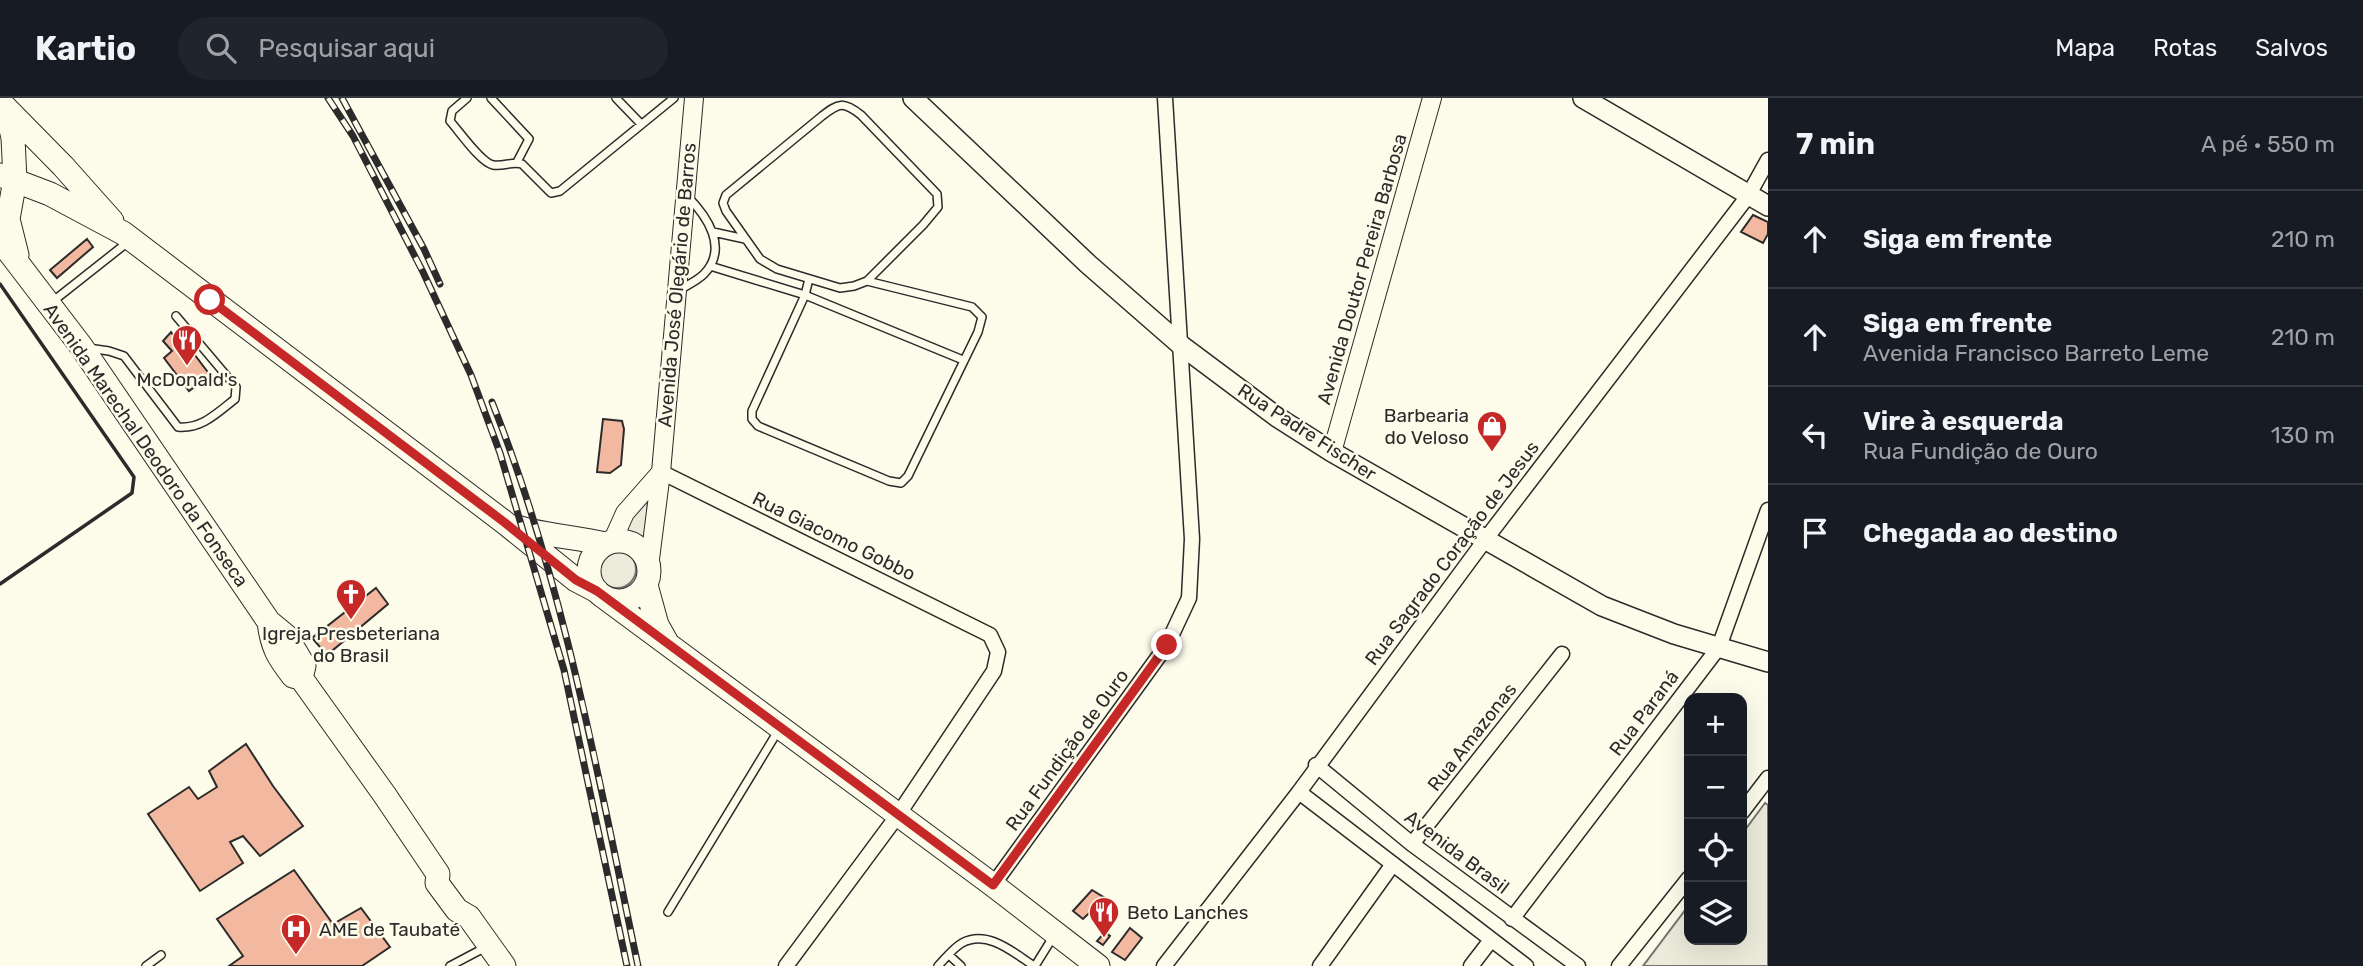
<!DOCTYPE html>
<html lang="pt">
<meta charset="utf-8">
<style>
:root{--surface:#171b24;--page:#20242c;--text:#f1f3f6;--muted:#9ea1a6;--line:#363941}
body{margin:0;font-family:Rubik,sans-serif;background:var(--page);color:var(--text)}
.controls{position:absolute;right:21px;bottom:21px;display:grid;overflow:hidden;border-radius:14px;box-shadow:0 7px 28px #0002}
.controls button{width:63px;height:63px;display:grid;place-items:center;padding:0;border:0;border-bottom:2px solid var(--line);background:var(--surface);color:var(--text);font:35px sans-serif}
.stop{position:absolute;width:21px;height:21px;margin:-16px;border:5px solid #c62828;border-radius:50%;background:#fff}
.stop.end{background:#c62828;border-color:#fff;box-shadow:0 2px 7px #0008}
.list{margin:0;padding:0;list-style:none}
h2{display:flex;justify-content:space-between;align-items:center;height:91px;margin:0;padding:0 28px;font-size:30px}
h2 small{font-size:23px;font-weight:400;color:var(--muted)}
.list li{display:grid;grid-template-columns:46px 1fr auto;gap:21px;align-items:center;box-sizing:border-box;height:98px;padding:0 28px;border-top:2px solid var(--line)}
.list b{display:block;font-size:26px;white-space:nowrap}
.list p{margin:0;font-size:23px;white-space:nowrap;color:var(--muted)}
.list em{font-size:23px;font-style:normal;color:var(--muted)}
.icon{flex:none;width:38px;height:38px;fill:none;stroke:currentColor;stroke-width:2;stroke-linecap:round;stroke-linejoin:round}
.map{position:relative;flex:none;width:1768px;height:868px;overflow:hidden}
header{display:flex;align-items:center;gap:42px;box-sizing:border-box;height:98px;padding:0 35px;background:var(--surface);border-bottom:2px solid var(--line)}
header strong{font-size:33px}
nav{display:flex;gap:38px;margin-inline-start:auto;font-size:24px}
.search{width:490px;height:63px;background:var(--page);display:flex;align-items:center;gap:18px;box-sizing:border-box;padding:0 24px;border-radius:38px;color:var(--muted);font-size:26px}
main{display:flex}
aside{flex:1;background:var(--surface)}
.map>svg:first-child{display:block}
.green{fill:#ecebdb;stroke:#74746e;stroke-width:2}
.building{fill:#f2b8a0;stroke:#2b2b2b;stroke-width:2}
.lines{fill:none;stroke-linecap:round;stroke-linejoin:round}
.service-casing{stroke:#2b2b2b;stroke-width:10}
.minor-casing{stroke:#2b2b2b;stroke-width:17}
.tertiary-casing{stroke:#2b2b2b;stroke-width:20}
.secondary-casing{stroke:#2b2b2b;stroke-width:22}
.primary-casing{stroke:#2b2b2b;stroke-width:25}
.service{stroke:#fdfbea;stroke-width:7}
.minor{stroke:#fdfbea;stroke-width:14}
.tertiary{stroke:#fdfbea;stroke-width:18}
.secondary{stroke:#fdfbea;stroke-width:19}
.primary{stroke:#fdfbea;stroke-width:23}
.rail-casing{stroke:#2b2b2b;stroke-width:7}
.rail{stroke:#fdfbea;stroke-width:4.5;stroke-dasharray:13;stroke-linecap:butt}
.wall{stroke:#2b2b2b;stroke-width:3.5}
.route{stroke:#c62828;stroke-width:9}
.labels{text-anchor:middle;dominant-baseline:central;stroke-width:5;stroke-linejoin:round;paint-order:stroke}
.street-label{font-size:19px;fill:#2b2b2b;stroke:#fdfbea}
.poi-label{font-size:19px;fill:#2b2b2b;stroke:#fdfbea}
</style>
<header>
<strong>Kartio</strong>
<div class="search"><svg class="icon" aria-label="search" viewBox="0 0 24 24"><circle cx="10" cy="10" r="6"/><path d="M15 15l6 6"/></svg>Pesquisar aqui</div>
<nav><a>Mapa</a><a>Rotas</a><a>Salvos</a></nav>
</header>
<main>
<div class="map">
<svg width="1768" height="868" viewBox="0 0 1768 868">
<rect width="100%" height="100%" fill="#fdfbea"/>
<path class="green" d="M648,398l-2,52 -14,-11 -14,-5z
M598 471a19 19 0 1 1 38 0a19 19 0 1 1-38 0Z
M1765,705l3,2v161h-125l46,-61v35h53v-106z"/>
<path class="building" d="M1753,117l15,7v12l-5,9 -22,-11z
M87,141l6,8 -36,31 -7,-8z
M171,234l9,13 5,-3 25,33 -21,16 -25,-33 8,-7 -9,-10z
M603,321l19,2 2,8 -3,36 -11,8 -13,-1z
M376,490l12,16 -61,51 -15,-17z
M246,646l27,42 30,40 -43,30 -17,-20 -13,6 13,21 -43,28 -52,-77 41,-27 9,12 19,-12 -8,-16z
M294,772l39,54 28,-16 29,39 -28,19h-133l14,-10 -26,-37z
M1092,792l13,8 -22,21 -10,-8z
M1130,830l12,10 -17,22 -13,-8z
M1105,834l5,4 -7,9 -6,-4z"/>
<g class="lines">
<g class="service-casing">
<path id="service" d="M467,0l-15,13 -2,10c9,10 31,42 43,44 10,2 19,-4 29,-1l29,29 9,-2 114,-93
M491,0l38,41 -12,23
M616,0l25,26
M713,134l32,7
M710,168l95,29 158,65
M809,181l-4,16 -53,116v8l6,7 131,55 12,2 7,-7 70,-144 4,-15 -10,-10 -105,-26 -13,5 -14,2 -63,-19 -17,-10 -34,-48 -3,-8 3,-8 96,-79c17,-13 21,-15 39,-1l76,79 1,13 -15,18 -56,56
M681,191c7,-4 17,-9 23,-15 25,-26 3,-58 -17,-78
M52,204l76,-60
M88,250l21,3 15,5 54,71c24,2 39,-14 57,-28l1,-12 -60,-71
M668,814l110,-181
M949,857l12,11
M146,868l15,-11
M450,868l36,-19
M938,868c7,-7 15,-18 24,-23 26,-14 52,10 72,23
M1035,868l18,-29"/>
</g>
<g class="minor-casing">
<path id="minor" d="M661,374l329,163 8,17 -4,19 -96,144 -112,151
M1316,667l96,79 166,122
M1299,694l227,174
M1742,714l26,-34
M1412,746l150,-190
M993,787l174,-240 22,-47 3,-59 -27,-441
M1512,821l207,-272 49,-137
M1164,868l135,-174 186,-252 263,-344 20,-36
M1320,868l73,-102
M1471,868l20,-26
M1619,868l70,-88"/>
</g>
<g class="tertiary-casing">
<path id="tertiary" d="M1332,354l100,-354
M612,444l13,-29 36,-41
M649,469l12,-95 33,-374"/>
</g>
<g class="secondary-casing">
<path id="secondary" d="M913,0l175,166 94,82 95,71 55,35 270,154 72,28 94,28
M1583,0l185,108"/>
</g>
<g class="primary-casing">
<path id="primary" d="M0,4l63,64 49,55
M1,11l8,11 4,18 2,42 -7,39 9,36
M0,77l50,19 73,39 381,289 72,58 21,11
M0,142l81,106 188,276 17,14 18,30 -3,12
M517,429c29,9 59,10 88,17
M589 473a30 30 0 1 1 60 0a30 30 0 1 1-60 0Z
M646,487l11,40 9,16
M604,499l389,288 105,81
M269,524c3,25 9,35 24,54l8,2
M301,580l83,116 54,80 -1,9 20,27 12,7 35,49"/>
</g>
<use href="#service" class="service"/>
<use href="#minor" class="minor"/>
<use href="#tertiary" class="tertiary"/>
<use href="#secondary" class="secondary"/>
<use href="#primary" class="primary"/>
<g class="rail-casing">
<path id="rail" d="M328,0l25,38 70,136 48,103 29,78 64,217 63,296
M342,0l82,151 16,35
M492,304c72,181 106,374 146,564"/>
</g>
<use href="#rail" class="rail"/>
<path class="wall" d="M0,186l134,193 -2,16 -132,91"/>
</g>
<g class="lines">
<path class="route" d="M210,202l294,222 72,58 21,11 396,294 174,-240"/>
</g>
<defs>
<g id="restaurant-pin" transform="scale(1.575)"><path d="M0 17L-7.5 6A9.5 9.5 0 1 1 7.5 6Z" fill="#c62828" stroke="#fdfbea"/><path d="M-5-6h1v4h1v-4h1v4h1v-4h1v5L-1.5 .5V6h-2V.5L-5-1ZM5-6V6H3V1.5H1.5Q1.5-4 5-6Z" fill="#fff"/></g>
<g id="shop-pin" transform="scale(1.575)"><path d="M0 17L-7.5 6A9.5 9.5 0 1 1 7.5 6Z" fill="#c62828" stroke="#fdfbea"/><path d="M-5-2.5h2.3a2.7 3.5 0 0 1 5.4 0H5L5.5 6h-11ZM-1.5-2.5h3a1.5 2.3 0 0 0-3 0Z" fill="#fff"/></g>
<g id="church-pin" transform="scale(1.575)"><path d="M0 17L-7.5 6A9.5 9.5 0 1 1 7.5 6Z" fill="#c62828" stroke="#fdfbea"/><path d="M-1.2-6h2.4v3.5h3.3v2.4h-3.3V6h-2.4V-.1h-3.3v-2.4h3.3Z" fill="#fff"/></g>
<g id="hospital-pin" transform="scale(1.575)"><path d="M0 17L-7.5 6A9.5 9.5 0 1 1 7.5 6Z" fill="#c62828" stroke="#fdfbea"/><path d="M-5-5h3v3.5h4V-5h3V5h-3V1.5h-4V5h-3Z" fill="#fff"/></g>
</defs>
<g fill-rule="evenodd">
<use href="#restaurant-pin" x="187" y="242"/>
<use href="#shop-pin" x="1492" y="328"/>
<use href="#church-pin" x="351" y="496"/>
<use href="#restaurant-pin" x="1104" y="814"/>
<use href="#hospital-pin" x="296" y="831"/>
</g>
<g class="labels">
<g class="street-label">
<text transform="translate(1362 171) rotate(-74)">Avenida Doutor Pereira Barbosa</text>
<text transform="translate(677 187) rotate(-85)">Avenida José Olegário de Barros</text>
<text transform="translate(1307 334) rotate(33)">Rua Padre Fischer</text>
<text transform="translate(146 347) rotate(55)">Avenida Marechal Deodoro da Fonseca</text>
<text transform="translate(834 438) rotate(26)">Rua Giacomo Gobbo</text>
<text transform="translate(1452 455) rotate(-53)">Rua Sagrado Coração de Jesus</text>
<text transform="translate(1644 615) rotate(-53)">Rua Paraná</text>
<text transform="translate(1472 639) rotate(-52)">Rua Amazonas</text>
<text transform="translate(1067 652) rotate(-54)">Rua Fundição de Ouro</text>
<text transform="translate(1457 754) rotate(37)">Avenida Brasil</text>
</g>
<g class="poi-label">
<text x="187" y="281">McDonald's</text>
<text x="1469" y="317" text-anchor="end">Barbearia<tspan x="1469" dy="22">do Veloso</tspan></text>
<text x="351" y="535">Igreja Presbeteriana<tspan x="351" dy="22">do Brasil</tspan></text>
<text x="1127" y="814" text-anchor="start">Beto Lanches</text>
<text x="319" y="831" text-anchor="start">AME de Taubaté</text>
</g>
</g>
</svg>
<div class="controls">
<button>+</button>
<button>−</button>
<button><svg class="icon" aria-label="locate" viewBox="0 0 24 24"><circle cx="12" cy="12" r="6"/><path d="M12 2v4M12 18v4M2 12h4M18 12h4"/></svg></button>
<button><svg class="icon" aria-label="layers" viewBox="0 0 24 24"><path d="M12 4l9 5-9 5-9-5zM3 14l9 5 9-5"/></svg></button>
</div>
<div class="stop" style="left:210px;top:202px"></div>
<div class="stop end" style="left:1167px;top:547px"></div>
</div>
<aside>
<h2>7 min<small>A pé · 550 m</small></h2>
<ul class="list">
<li><svg class="icon" aria-label="ahead" viewBox="0 0 24 24"><path d="M12 20V5M6 11l6-6 6 6"/></svg><div><b>Siga em frente</b></div><em>210 m</em></li>
<li><svg class="icon" aria-label="ahead" viewBox="0 0 24 24"><path d="M12 20V5M6 11l6-6 6 6"/></svg><div><b>Siga em frente</b><p>Avenida Francisco Barreto Leme</p></div><em>210 m</em></li>
<li><svg class="icon" aria-label="left" viewBox="0 0 24 24"><path d="M17 20v-9H6M10 6l-5 5 5 5"/></svg><div><b>Vire à esquerda</b><p>Rua Fundição de Ouro</p></div><em>130 m</em></li>
<li><svg class="icon" aria-label="arrive" viewBox="0 0 24 24"><path d="M6 21V4h12l-3 4 3 4H6"/></svg><div><b>Chegada ao destino</b></div></li>
</ul>
</aside>
</main>
